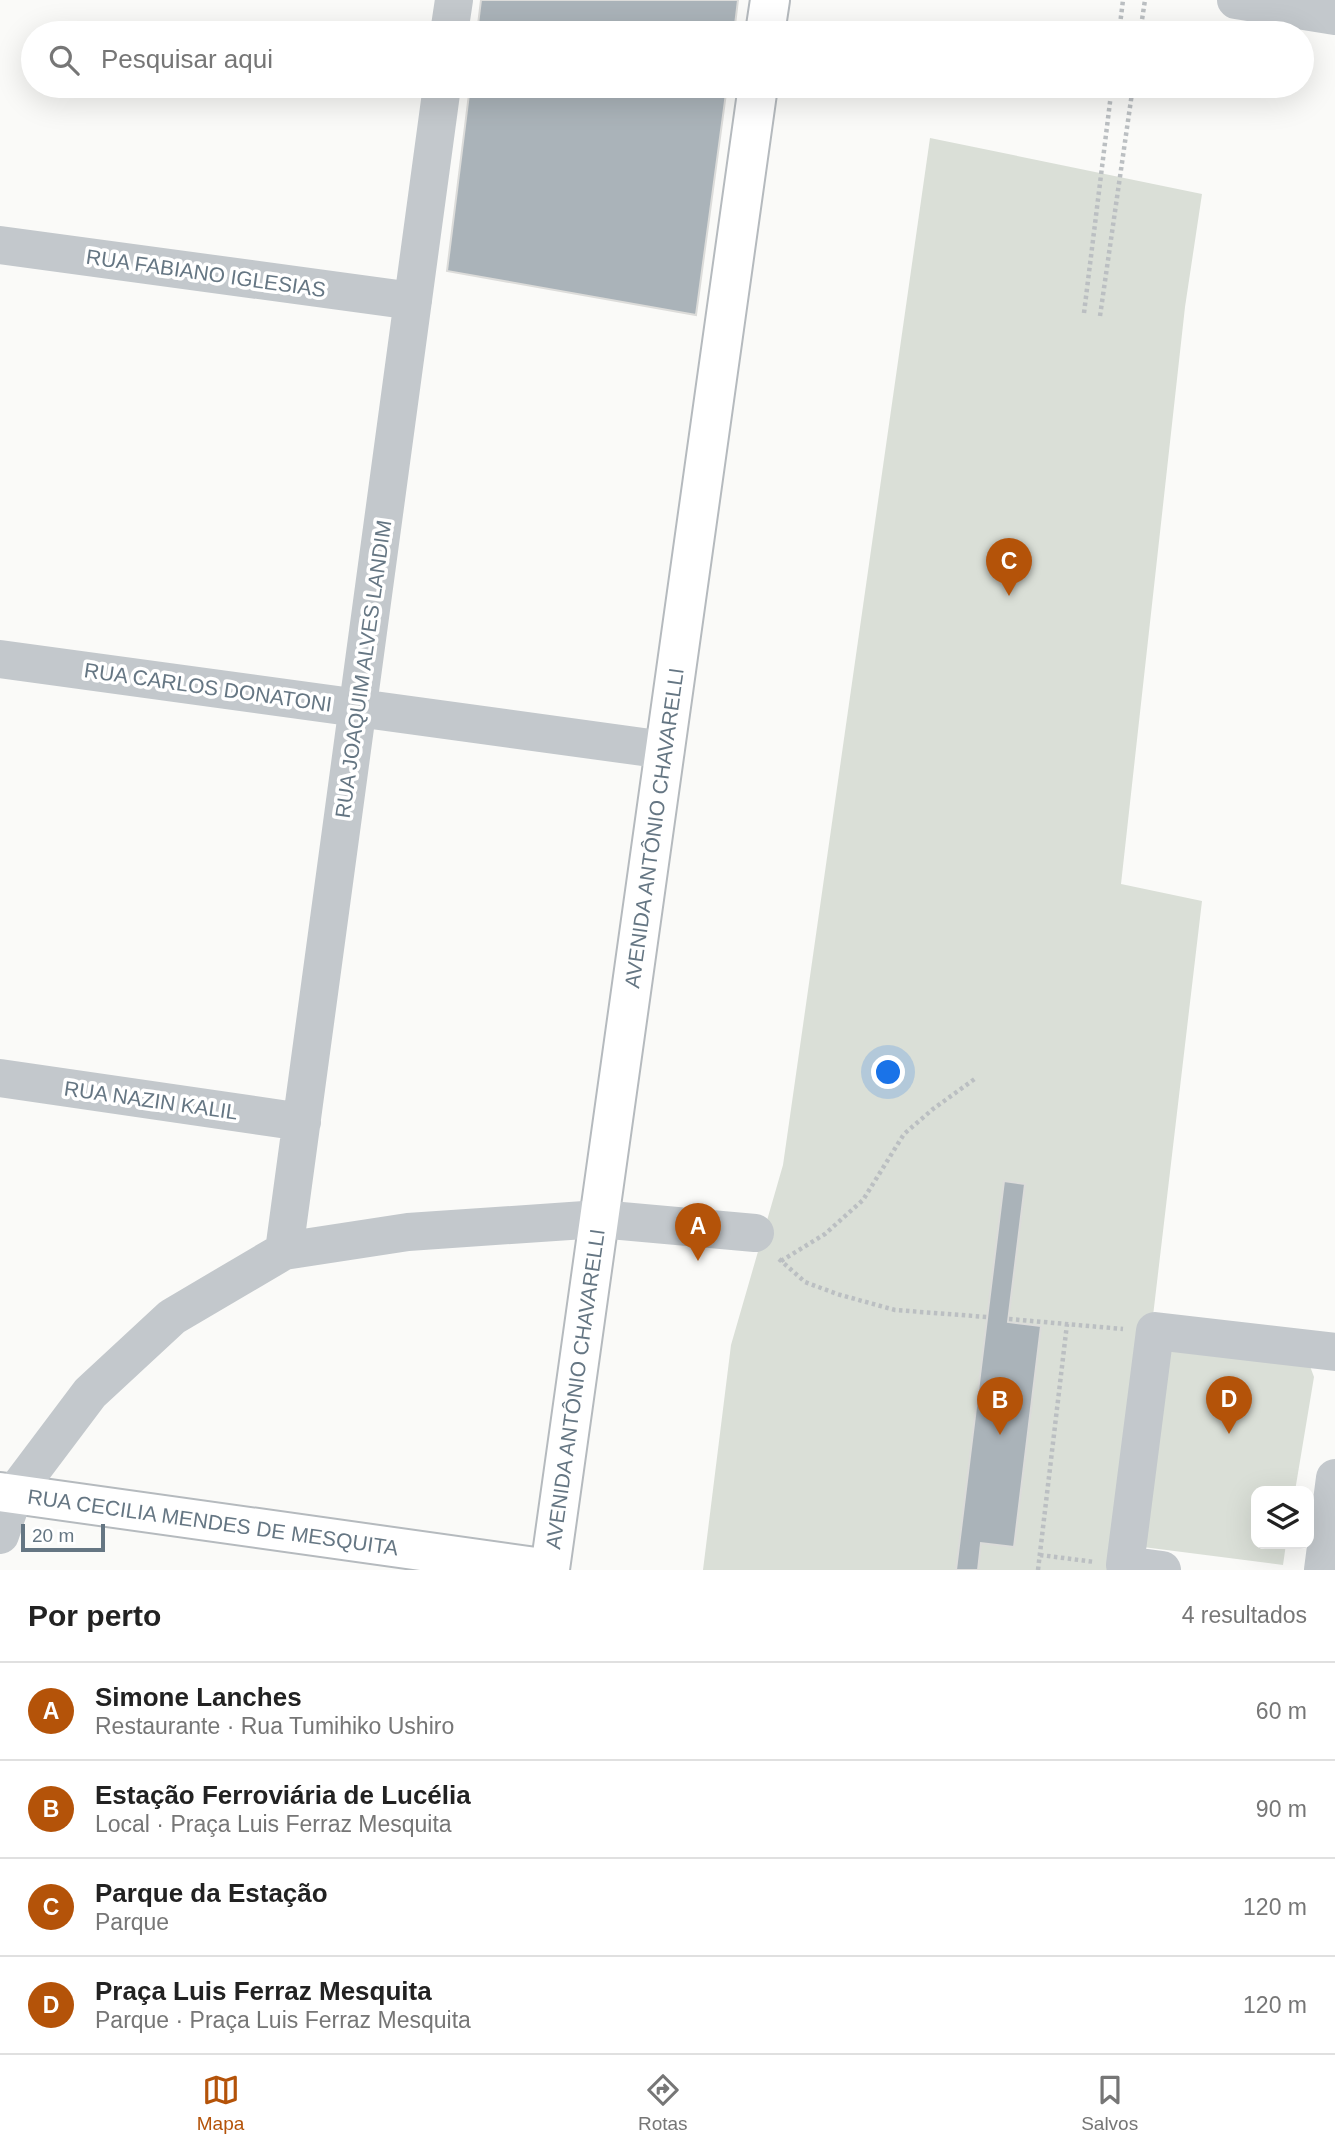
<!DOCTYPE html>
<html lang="pt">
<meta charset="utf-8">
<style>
:root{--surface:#fff;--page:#f2f2f2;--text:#222;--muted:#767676;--line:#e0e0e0;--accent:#b45309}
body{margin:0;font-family:Helvetica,sans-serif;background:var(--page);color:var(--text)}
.controls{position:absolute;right:21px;bottom:21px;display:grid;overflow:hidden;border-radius:14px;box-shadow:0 7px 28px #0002}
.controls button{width:63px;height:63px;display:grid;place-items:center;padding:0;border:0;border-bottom:2px solid var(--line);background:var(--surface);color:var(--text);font:35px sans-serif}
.scale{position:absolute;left:21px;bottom:18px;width:84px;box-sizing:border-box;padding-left:7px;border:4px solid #657683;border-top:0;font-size:19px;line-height:24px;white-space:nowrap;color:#657683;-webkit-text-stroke:5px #fff;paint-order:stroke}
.you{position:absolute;left:889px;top:1073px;width:24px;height:24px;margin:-18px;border:5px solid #fff;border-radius:50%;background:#1a73e8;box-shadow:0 0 0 10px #1a73e833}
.badge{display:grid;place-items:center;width:46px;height:46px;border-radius:50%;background:var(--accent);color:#fff;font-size:23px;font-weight:700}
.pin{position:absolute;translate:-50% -58px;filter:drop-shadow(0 2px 4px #0008)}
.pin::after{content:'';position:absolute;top:37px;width:24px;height:21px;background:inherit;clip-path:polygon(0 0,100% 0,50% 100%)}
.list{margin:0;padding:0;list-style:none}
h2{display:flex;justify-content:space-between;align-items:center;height:91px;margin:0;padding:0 28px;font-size:30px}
h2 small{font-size:23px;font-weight:400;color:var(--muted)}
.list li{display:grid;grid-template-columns:46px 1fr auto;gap:21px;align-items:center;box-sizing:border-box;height:98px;padding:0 28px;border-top:2px solid var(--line)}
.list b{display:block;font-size:26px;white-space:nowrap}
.list p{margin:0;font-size:23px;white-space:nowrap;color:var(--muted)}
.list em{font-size:23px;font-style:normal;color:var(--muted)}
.icon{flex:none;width:38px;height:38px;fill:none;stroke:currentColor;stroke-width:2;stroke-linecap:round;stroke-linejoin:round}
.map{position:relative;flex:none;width:1335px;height:1570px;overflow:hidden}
.search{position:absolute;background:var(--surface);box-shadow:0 7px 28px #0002;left:21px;right:21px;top:21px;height:77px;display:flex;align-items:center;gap:18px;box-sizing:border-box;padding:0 24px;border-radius:38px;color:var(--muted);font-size:26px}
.sheet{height:483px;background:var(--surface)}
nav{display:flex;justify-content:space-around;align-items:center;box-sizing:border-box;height:98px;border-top:2px solid var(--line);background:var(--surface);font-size:19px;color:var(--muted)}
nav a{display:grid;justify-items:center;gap:4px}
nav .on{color:var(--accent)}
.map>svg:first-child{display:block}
.green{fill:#dadfd7}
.building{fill:#aab3b9;stroke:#dcdcda;stroke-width:2}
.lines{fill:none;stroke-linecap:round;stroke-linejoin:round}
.major-casing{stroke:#b5babe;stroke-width:42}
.path{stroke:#bbbfc2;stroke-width:4.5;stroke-dasharray:3.5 3.5;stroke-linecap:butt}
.minor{stroke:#c3c8cc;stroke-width:38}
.major{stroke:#fff;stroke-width:38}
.labels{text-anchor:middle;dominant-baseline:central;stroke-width:7;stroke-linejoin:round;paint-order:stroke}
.street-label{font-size:21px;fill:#657683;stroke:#fff}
</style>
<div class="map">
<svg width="1335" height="1570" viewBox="0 0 1335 1570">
<rect width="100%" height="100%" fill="#fafaf8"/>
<path class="green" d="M930,138l272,56 -17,113 -64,577 81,17 -79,669h-420l28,-225 52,-180z
M1161,1346l146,12 7,19 -19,114h-39v53h30l-3,21 -140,-18z"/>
<path class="building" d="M481,0h257l-4,33h-257z
M470,86h257l-31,229 -249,-44z
M1004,1181l21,3 -17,138 33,4 -27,221 -33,-4 -3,27h-22z"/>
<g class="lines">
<g class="major-casing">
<path id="major" d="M765,33l5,-33
M0,1492l550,77 208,-1483"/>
</g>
<path class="path" d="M1119,33l4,-33
M1140,33l5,-33
M1084,313l28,-227
M1100,316l33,-230
M779,1259l26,23 32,12 58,16 92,7
M781,1261l44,-27 38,-34 41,-66 29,-25 43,-31
M1009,1319l114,10
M1040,1555l55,7
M1038,1570l29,-246"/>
<path class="minor" d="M1236,0l99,16
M449,33l5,-33
M0,245l413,56
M0,659l665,91
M0,1078l302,44
M284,1251l158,-1165
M0,1535l14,-41 76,-101 82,-76 112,-66 124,-19 191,-13 156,14
M1162,1570l-37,-5 30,-234 180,21
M1323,1570l12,-92"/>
<use href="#major" class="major"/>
</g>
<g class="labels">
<g class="street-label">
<text transform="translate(206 273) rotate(8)">RUA FABIANO IGLESIAS</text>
<text transform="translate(363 669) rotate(-82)">RUA JOAQUIM ALVES LANDIM</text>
<text transform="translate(208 687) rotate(8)">RUA CARLOS DONATONI</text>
<text transform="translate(654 828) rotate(-82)">AVENIDA ANTÔNIO CHAVARELLI</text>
<text transform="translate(151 1100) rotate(8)">RUA NAZIN KALIL</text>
<text transform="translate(575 1389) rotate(-82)">AVENIDA ANTÔNIO CHAVARELLI</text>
<text transform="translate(213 1522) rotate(8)">RUA CECILIA MENDES DE MESQUITA</text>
</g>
</g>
</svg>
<div class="controls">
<button><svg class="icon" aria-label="layers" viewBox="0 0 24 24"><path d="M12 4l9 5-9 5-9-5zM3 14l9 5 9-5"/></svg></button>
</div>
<div class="scale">20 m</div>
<div class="you"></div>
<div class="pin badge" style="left:698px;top:1261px">A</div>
<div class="pin badge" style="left:1000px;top:1435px">B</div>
<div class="pin badge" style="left:1009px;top:596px">C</div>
<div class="pin badge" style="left:1229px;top:1434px">D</div>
<div class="search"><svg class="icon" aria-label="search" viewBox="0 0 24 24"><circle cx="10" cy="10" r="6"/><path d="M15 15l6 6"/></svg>Pesquisar aqui</div>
</div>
<section class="sheet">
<h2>Por perto<small>4 resultados</small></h2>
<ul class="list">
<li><span class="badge">A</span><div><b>Simone Lanches</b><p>Restaurante · Rua Tumihiko Ushiro</p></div><em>60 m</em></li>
<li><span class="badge">B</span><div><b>Estação Ferroviária de Lucélia</b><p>Local · Praça Luis Ferraz Mesquita</p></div><em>90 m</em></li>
<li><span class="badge">C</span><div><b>Parque da Estação</b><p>Parque</p></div><em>120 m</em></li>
<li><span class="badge">D</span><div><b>Praça Luis Ferraz Mesquita</b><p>Parque · Praça Luis Ferraz Mesquita</p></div><em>120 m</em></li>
</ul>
</section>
<nav>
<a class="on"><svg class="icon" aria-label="map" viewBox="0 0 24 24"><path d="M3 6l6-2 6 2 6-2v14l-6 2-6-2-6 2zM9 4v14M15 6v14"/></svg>Mapa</a>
<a><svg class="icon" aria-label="directions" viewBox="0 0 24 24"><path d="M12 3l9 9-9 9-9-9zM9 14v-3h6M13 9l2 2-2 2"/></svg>Rotas</a>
<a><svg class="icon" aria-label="saved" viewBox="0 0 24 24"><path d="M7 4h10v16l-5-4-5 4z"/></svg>Salvos</a>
</nav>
